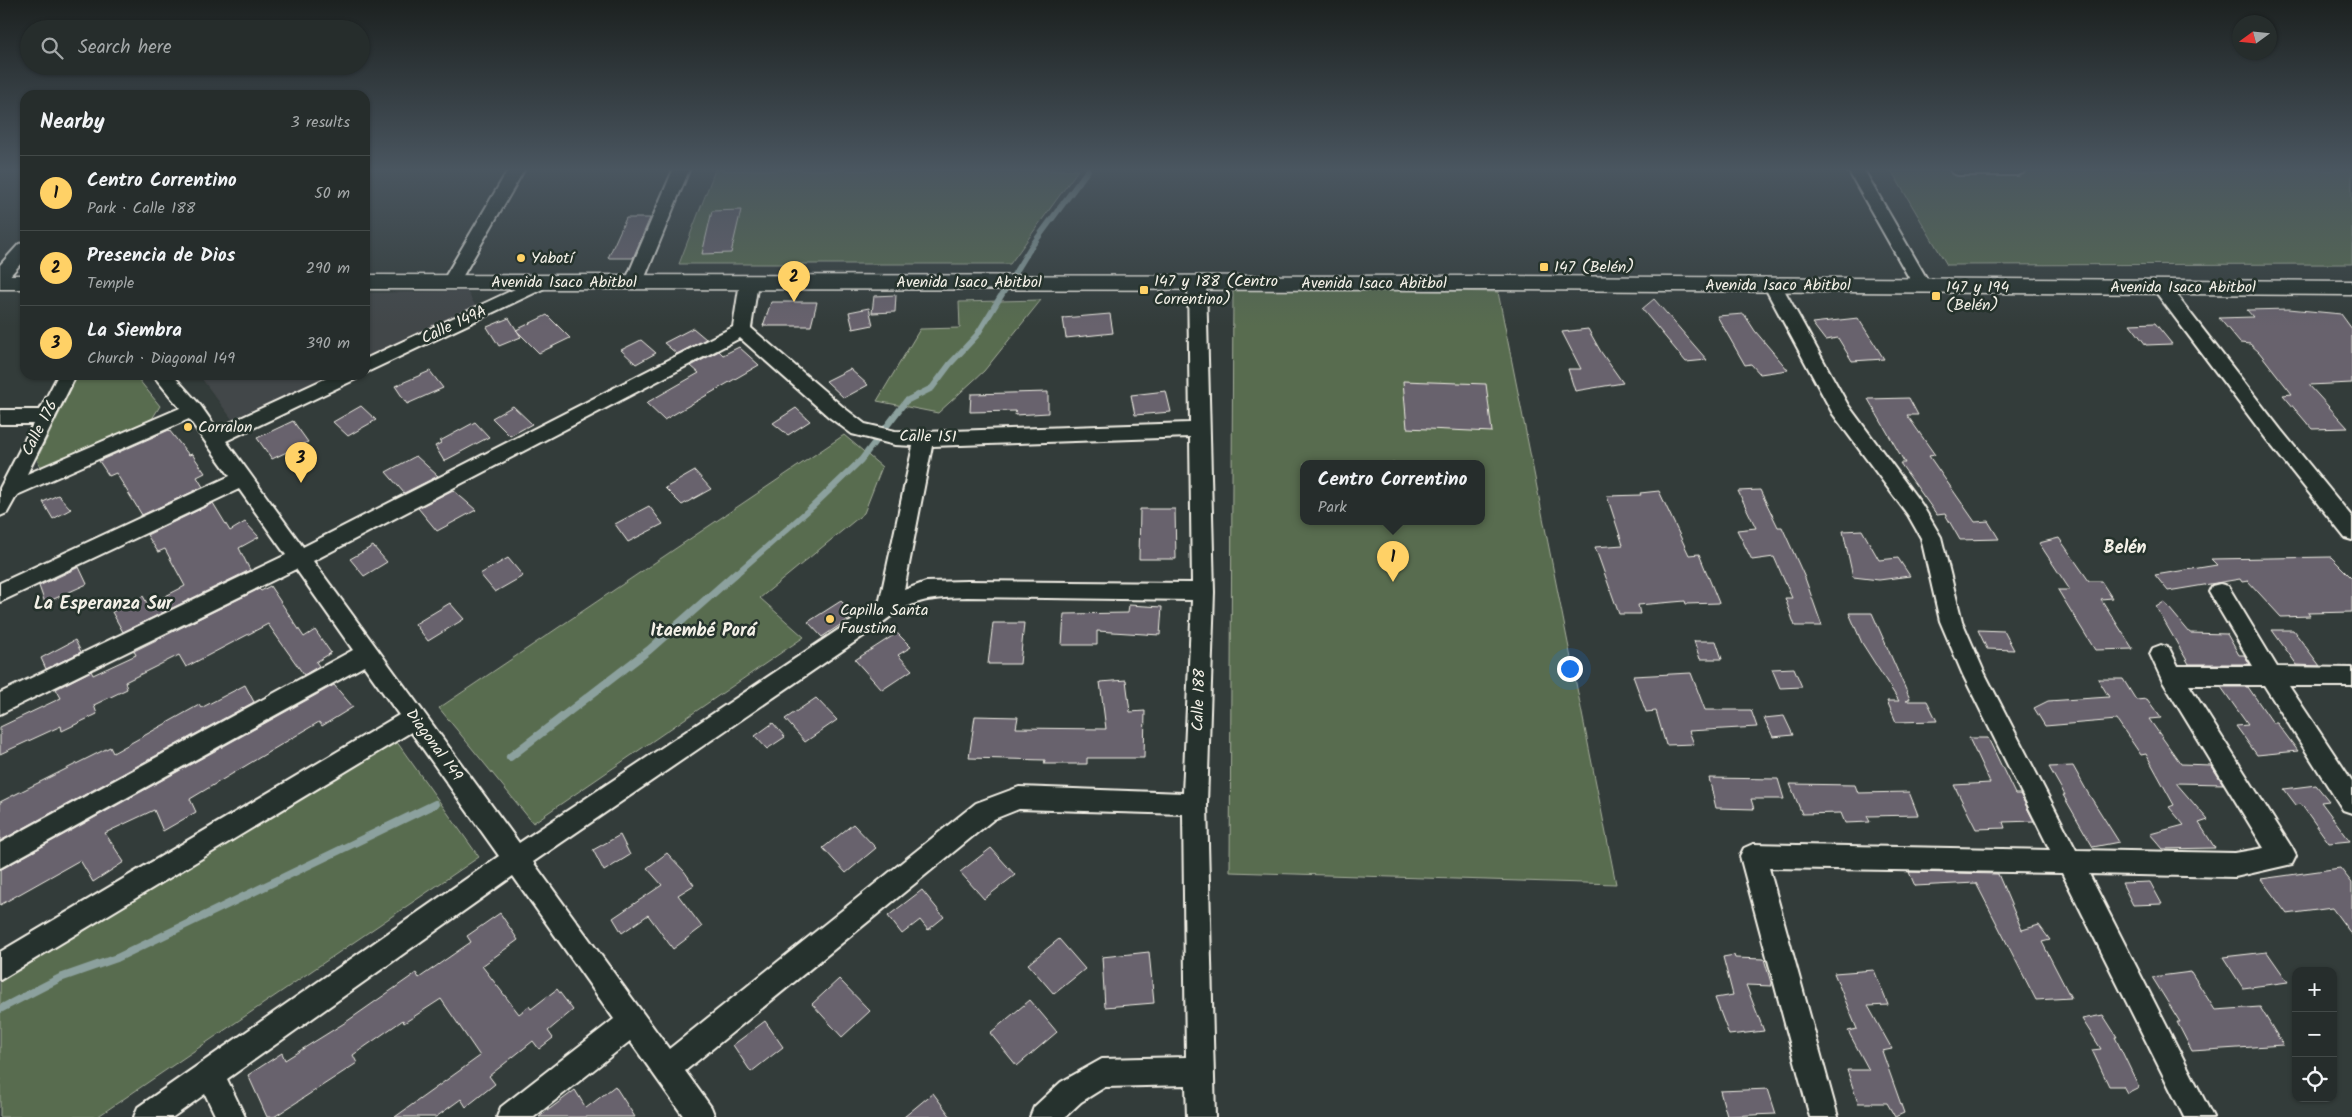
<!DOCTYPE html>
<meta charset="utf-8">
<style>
:root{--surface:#262d2c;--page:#323938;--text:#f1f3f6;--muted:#a4a8a9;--line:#424948;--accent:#ffd166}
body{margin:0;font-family:Kalam,sans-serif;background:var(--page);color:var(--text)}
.controls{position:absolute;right:15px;bottom:15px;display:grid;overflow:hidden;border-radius:10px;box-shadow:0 1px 4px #0004}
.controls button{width:45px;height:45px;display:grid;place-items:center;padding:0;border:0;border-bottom:1px solid var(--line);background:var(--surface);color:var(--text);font:25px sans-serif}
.compass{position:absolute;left:2232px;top:15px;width:45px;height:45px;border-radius:50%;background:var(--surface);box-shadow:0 1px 4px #0004;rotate:255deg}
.you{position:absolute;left:1569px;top:668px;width:18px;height:18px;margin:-12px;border:4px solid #fff;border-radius:50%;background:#1a73e8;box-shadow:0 0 0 8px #1a73e833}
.badge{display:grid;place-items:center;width:32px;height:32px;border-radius:50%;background:var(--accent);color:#111;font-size:16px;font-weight:700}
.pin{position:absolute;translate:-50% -41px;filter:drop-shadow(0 1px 2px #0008)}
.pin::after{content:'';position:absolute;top:26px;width:18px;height:15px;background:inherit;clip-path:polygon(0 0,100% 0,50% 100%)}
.popup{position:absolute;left:1300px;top:460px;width:185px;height:65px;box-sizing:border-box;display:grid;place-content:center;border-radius:10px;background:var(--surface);filter:drop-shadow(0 1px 4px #0005);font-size:16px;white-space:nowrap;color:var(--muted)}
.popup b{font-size:19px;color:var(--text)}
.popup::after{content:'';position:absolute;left:50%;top:100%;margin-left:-10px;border:10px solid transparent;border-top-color:var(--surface)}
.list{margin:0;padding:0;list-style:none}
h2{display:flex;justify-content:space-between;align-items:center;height:65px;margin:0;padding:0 20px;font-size:21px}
h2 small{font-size:16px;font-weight:400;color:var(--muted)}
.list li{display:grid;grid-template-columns:32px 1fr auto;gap:15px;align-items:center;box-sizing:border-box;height:75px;padding:0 20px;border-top:1px solid var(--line)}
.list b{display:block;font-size:19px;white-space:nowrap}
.list p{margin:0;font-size:16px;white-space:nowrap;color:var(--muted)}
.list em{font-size:16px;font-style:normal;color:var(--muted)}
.icon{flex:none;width:28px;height:28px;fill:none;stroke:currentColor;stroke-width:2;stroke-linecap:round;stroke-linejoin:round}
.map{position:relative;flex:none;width:2352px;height:1117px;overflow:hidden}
.search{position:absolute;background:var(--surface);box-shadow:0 1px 4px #0004;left:20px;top:20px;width:350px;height:55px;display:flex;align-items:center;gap:12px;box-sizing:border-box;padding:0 18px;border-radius:28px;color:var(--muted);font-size:19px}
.panel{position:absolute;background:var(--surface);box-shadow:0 1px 4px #0004;left:20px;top:90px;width:350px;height:290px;border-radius:15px}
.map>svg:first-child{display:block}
.built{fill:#434749}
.green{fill:#596c50;stroke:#a6ae9c;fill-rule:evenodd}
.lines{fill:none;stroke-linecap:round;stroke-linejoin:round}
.stream-far1{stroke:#8ca19e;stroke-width:6}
.stream{stroke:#8ca19e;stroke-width:8}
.building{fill:#67626d;stroke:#f4f1e8}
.street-casing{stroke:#f4f1e8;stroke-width:4}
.secondary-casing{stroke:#f4f1e8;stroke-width:3}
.street{fill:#26332d;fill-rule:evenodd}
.secondary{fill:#26332d;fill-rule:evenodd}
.poi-dot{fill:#ffd166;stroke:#26332d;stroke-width:2}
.labels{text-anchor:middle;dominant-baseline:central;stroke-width:5;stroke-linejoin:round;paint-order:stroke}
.poi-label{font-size:16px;fill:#f4f1e8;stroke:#26332d;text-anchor:start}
.street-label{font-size:16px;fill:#f4f1e8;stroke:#26332d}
.neighbourhood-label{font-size:18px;font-weight:bold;fill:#f4f1e8;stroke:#26332d}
</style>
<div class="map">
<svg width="2352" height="1117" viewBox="0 0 2352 1117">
<rect width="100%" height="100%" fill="#333c3a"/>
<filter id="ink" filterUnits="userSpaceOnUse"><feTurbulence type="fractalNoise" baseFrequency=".02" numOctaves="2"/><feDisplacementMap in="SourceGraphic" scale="10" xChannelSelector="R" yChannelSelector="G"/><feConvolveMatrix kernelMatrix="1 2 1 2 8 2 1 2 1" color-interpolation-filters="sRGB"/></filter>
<g filter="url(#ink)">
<path class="built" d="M467,291l9,16 -111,53v-67z
M199,375h132l-99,44z"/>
<path class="green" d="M715,170h363l-68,94h-331z
M1891,170h461v94l-405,1z
M1233,287l265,5 118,592 -386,-12zM1304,463h178v58h-178z
M1041,300l-57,71 -46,42 -61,-12 43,-72 40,-1 -1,-26z
M78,375h57l25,31 -8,13 -100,46 -12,2 -3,-8z
M844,435l38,32 -18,46 -104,85 44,39 -271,186 -94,-115z
M394,738l85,119 -382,260h-97v-135z"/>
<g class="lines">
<path class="stream-far1" d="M735,575l77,-68 49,-47 45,-59 26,-13 18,-24 27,-29 54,-88 57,-77"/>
<path class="stream" d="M510,757l139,-107 87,-77
M0,1009l60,-31 57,-20 318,-154"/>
</g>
<path class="building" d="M741,210l-10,43 -29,1 10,-43z
M626,218h24l-17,40h-25z
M896,295l-1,17 -23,1 2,-17z
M1654,299l53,61 -21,2 -44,-53z
M771,302h46l-6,24h-48z
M869,308l4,17 -20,4 -4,-17z
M2289,309l52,5 11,15v54l-43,2 39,43 -36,1 -29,-34 9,-1 -33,-42 -9,-8 -10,-1 -21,-25 34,-1 -6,-7z
M1110,314l3,19 -47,5 -3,-20z
M1744,314l11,17 33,39 -28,4 -9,-10 -6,1 -28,-49z
M547,315l23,23 -31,15 -23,-23z
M509,318l12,19 -22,9 -12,-19z
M1858,318l26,41 -32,2 -14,-23 -13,2 -13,-17z
M2155,323l17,21 -26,1 -16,-21z
M693,328l13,11 -29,15 -13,-11z
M1588,329l13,23 22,31 -48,8 -7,-22h13l-19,-37z
M641,340l15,13 -20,11 -15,-14z
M739,347l20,18 -95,55 -18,-17 53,-30 -8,-7 28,-15 4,4z
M850,369l18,16 -24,13 -18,-17z
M430,371l13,17 -36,16 -12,-18z
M1403,381l83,3 6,48 -85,-4z
M1166,391l5,21 -36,3 -4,-20z
M1048,392v21l-33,2 1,-4 -46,1 1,-18z
M1909,398l9,17h-11l28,40 -6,1 46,66 13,-1 11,18 -39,1 -15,-26 -8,1 -37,-52h5l-37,-64z
M361,406l15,14 -28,16 -15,-14z
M513,406l19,18 -22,12 -18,-18z
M796,408l14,13 -22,14 -15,-12z
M293,421l15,21 -36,17 -15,-21z
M475,422l14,15 -45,24 -9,-15 6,-3 -1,-2z
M169,430l20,25 3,-1 13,19 -8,4 6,10 -61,28 -26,-42 -7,3 -10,-15z
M416,456l22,20 -34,17 -18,-21z
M695,471l16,18 -29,16 -17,-17z
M453,490l23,20 -39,21 -19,-23z
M1760,490l18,37h4l23,51 17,48h-27l-10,-28h7l-18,-41 -22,3 -15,-30 19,-2 -18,-37z
M1659,491l30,64 10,-1 20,49 -33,1 -1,-3 -47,4 2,9h-21l-24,-67 28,-2 -16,-49 34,-1 -1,-2z
M58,495l13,14 -18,10 -10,-17z
M213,503l17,28 15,-9 14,15 -20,11 11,22 -127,62 -11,-20 31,-16 5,9 37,-19 -20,-37 -7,3 -11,-17z
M649,506l14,18 -35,18 -13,-18z
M1140,509h35l1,50h-37z
M1862,530l17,30 19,-2 12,18 -31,4 -26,-3 -10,-46z
M2059,538l30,43h12l11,17 -11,1 32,50 -38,1 -37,-60h12l-31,-47z
M373,546l14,16 -23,14 -14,-17z
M2331,557l21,21v34l-44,1 2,3 -29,1 -33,-36 -6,1 -2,-3 -72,12 -13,-16 62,-10 -6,-6z
M508,558l15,18 -28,16 -15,-18z
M79,567l8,17 -42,19 -6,-17z
M270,586l34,51 11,-7 16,23 -15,9 3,4 -15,9 -36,-51 -82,43 -7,-12 -54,27 2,7 -33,16 3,9 -35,17 -1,-5 -61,28v-27l61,-29 -5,-9 35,-18 2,4 43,-20 -2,-4 125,-62 2,2z
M841,601l14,14 -33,22 -14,-15z
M2164,602l26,31 37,1 12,21h5l6,9h-61l-33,-57z
M450,603l14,16 -36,22 -13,-17z
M1129,605l33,2 -2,28 -63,-4v14h-35l2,-31 64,-1z
M1849,613h23l38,86 -4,2h21l10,20 -41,1 -9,-21h12l-37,-58z
M993,623h31l-4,41h-32z
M1978,630l26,1 10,19 -27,-1z
M2272,630h21l27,36 -23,-1z
M897,633l14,14 -13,8 14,15 -30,20 -27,-30z
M75,640l6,12 -35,17 -5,-11z
M1694,641h22l6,18h-22z
M1794,668l8,19 -22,1 -8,-19z
M1691,673l14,37h46l6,17 -68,4 5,13 -28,1 -10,-34 -10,1 -13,-36z
M2098,679h25l13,21 11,-1 14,19 -12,1 32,45 30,1 12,19 -47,-1 32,37 -9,3 16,25 -52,1 -13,-15 34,-9 -15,-18 5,-2 -28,-51 -5,1 -24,-35 -72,6 -11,-18 14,-7 61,-4z
M1126,680l4,32 15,-1 -1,47h-57v6h-43l1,-4 -76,-2 6,-42 43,1 -2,11 90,1 -6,-47z
M245,685l9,17 -254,139v-39l110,-55 3,6 86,-48 2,3z
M334,685l19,22 -31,19 -3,-4 -129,77 6,13 -33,19 -9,-21 -49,23 19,29 -31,20 -13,-22 -80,45v-35z
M2221,687h27l25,36h4l21,28 -41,4 -21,-29 12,-1z
M816,698l21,22 -32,22 -20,-23z
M1784,716l9,19 -20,2 -9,-19z
M773,723l12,14 -18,12 -12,-13z
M1969,738h19l27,56h5l14,27 -31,1 2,6 -29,1 -22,-44 36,-2z
M2073,766l15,27 31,49 -26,5 -30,-52h2l-16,-28z
M1709,778l69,1 6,20h-33l3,10 -38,-1z
M1790,784l65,1 3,8 51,-1 9,23 -51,1 3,6 -25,1 -4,-10 -39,1z
M2316,785l13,16 -8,1 29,39 -21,2 -28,-39 -5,1 -12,-16z
M853,824l23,24 -30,25 -23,-25z
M620,835l10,20 -26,16 -11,-21z
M991,848l24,27 -31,24 -24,-27z
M667,853l17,18 10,14 -16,10 24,32 -29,22 -25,-34 -26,18 -9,-15 49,-33 -15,-17z
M2340,868l12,15v52l-20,-27 -45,6 -26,-35z
M1909,872l89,2 24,56 17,-5 11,15 -8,2 29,56 -35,2 -60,-117 -61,3z
M2150,882l12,22 -29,1 -11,-22z
M922,890l22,27 -16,13 -8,-10 -18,14 -14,-18z
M500,913l18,27 -36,26 37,48 10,-8 2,3 26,-20 16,21 -25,21 5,7 -14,11 -6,-8 -44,35 6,8 -29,23 -5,-8 -25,18h-41l85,-61 -39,-57 -37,24 -1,-3 -50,35 4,8 -83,54h-7l-19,-42 34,-22 3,7 61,-38 70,-49 3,5 52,-36 -4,-6z
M1059,939l26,30 -31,25 -26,-30z
M1149,952l5,51 -49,4 -3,-50z
M2267,952l21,30 -45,6 -20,-31z
M1734,955l1,3 29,1 8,27 -26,-1 18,46 -35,4 -14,-37 18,-3 -10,-38z
M1874,970l14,35 -20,1 24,43 -10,2 22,62 -9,4 -8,-14h-29l-11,-33h22l-21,-39 9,-2 -23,-56z
M2191,972l24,38 45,-3 23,38 -91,6 -15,-29h3l-28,-45z
M839,979l31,32 -28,26 -30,-33z
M1030,1000l27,32 -40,34 -27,-33z
M2103,1015l14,22h-2l24,50 -12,6 -4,-7h-14l-17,-36 9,-1 -19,-30z
M765,1021l18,26 -32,25 -18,-27z
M615,1086l20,31h-96l36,-27 11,18z
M1768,1089l8,25 -49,2 -7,-25z
M933,1093l18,24h-47z"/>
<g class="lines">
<g class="street-casing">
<path id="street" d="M508,170h16l-67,116h-12l-3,-4z
M673,170h16l-46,112 -3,4h-12l-3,-4z
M1848,170h16l67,116 -3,4h-12z
M1950,170h75l-2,3 -6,2h-59l-6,-2z
M25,243v16l-19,21 -6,1v-16l19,-21z
M543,276l6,2 3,4 -3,4 -184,87v-14z
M749,276l6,2 3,4 -7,46 92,79 22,17 30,7 29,1 266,-9 -2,-141 3,-4h12l3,4 8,310 -7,212 8,313h-28l-1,-32 -81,2 -24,15 -16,15h-35l4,-10 27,-25 41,-23 84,-2 -3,-243 -164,-5 -25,10 -309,252 26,36 4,10h-31l-54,-76 -96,76h-37l4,-10 113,-88 -101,-143 -286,203 18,38h-29l-11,-23 -32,23h-39l4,-10 361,-251 -88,-124 -411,248v-28l399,-237 -35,-49 -364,202v-25l353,-193 -57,-81 -296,145v-21l286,-138 -47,-66 -239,113v-19l230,-107 -41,-57 -172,76 -10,18 -7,3v-28l33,-64h-33v-14h40l18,-35h18l-49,99 153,-66 -27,-33h20l27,30 17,24 116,-54h25l-2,4 -130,62 77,106 430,-220 7,-45 3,-4zM740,338l89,79 23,17 43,11 18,1 -33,154 -15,12 -346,231 -206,-282zM1190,437l2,146 -225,-2 -41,1 -22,8 28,-144zM967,597l225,3 -9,193 -164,-6 -43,16 -307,246 -136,-187 348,-238c30,-25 48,-26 86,-27z
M1773,280l6,2 3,4 66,119 74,100 19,32 21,84 23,53 91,176 159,3 29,-5 -101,-166 -13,-28 3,-6 8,-3 8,3 9,18h75l-44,-74 3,-6 8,-2 8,2 49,81 75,1v18h-63l63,95v32l-9,-3 -79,-125h-75l103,163 4,8 -4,8 -57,13 -146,-3 124,243h-29l-122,-244 -293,-5 69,249h-28l-70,-261 4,-8 9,-4 297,6 -87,-175 -23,-54 -19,-83 -13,-23 -75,-101 -69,-128 3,-4z
M2161,281l6,2 114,147 71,87v23l-7,-2 -78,-98 -112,-149 -3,-4 3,-4z"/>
</g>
<g class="secondary-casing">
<path id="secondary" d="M0,275h25v14h-25z
M365,275l1137,1 850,5v14l-850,-5 -1137,-1z"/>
</g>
<use href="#street" class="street"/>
<use href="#secondary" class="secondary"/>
</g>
</g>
<linearGradient id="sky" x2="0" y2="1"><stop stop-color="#1c2120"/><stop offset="0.52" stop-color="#4a5660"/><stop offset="1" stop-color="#4a5660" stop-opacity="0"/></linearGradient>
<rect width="2352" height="326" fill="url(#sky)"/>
<g class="poi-dot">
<circle cx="521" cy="258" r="5"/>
<rect x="1539" y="262" width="10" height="10" rx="2.5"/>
<rect x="1139" y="285" width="10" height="10" rx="2.5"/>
<rect x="1931" y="291" width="10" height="10" rx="2.5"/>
<circle cx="188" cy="427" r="5"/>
<circle cx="830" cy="619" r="5"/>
</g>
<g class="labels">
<g class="poi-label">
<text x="531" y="258">Yabotí</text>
<text x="1554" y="267">147 (Belén)</text>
<text x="1154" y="281">147 y 188 (Centro<tspan x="1154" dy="18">Correntino)</tspan></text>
<text x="1946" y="287">147 y 194<tspan x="1946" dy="18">(Belén)</tspan></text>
<text x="198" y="427">Corralon</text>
<text x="840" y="610">Capilla Santa<tspan x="840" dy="18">Faustina</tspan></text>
</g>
<g class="street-label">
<text x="564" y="282">Avenida Isaco Abitbol</text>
<text x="969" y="282">Avenida Isaco Abitbol</text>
<text x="1374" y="283">Avenida Isaco Abitbol</text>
<text x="1778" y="285">Avenida Isaco Abitbol</text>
<text x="2183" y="287">Avenida Isaco Abitbol</text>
<text transform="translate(454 325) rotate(-25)">Calle 149A</text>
<text transform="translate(40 428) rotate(-63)">Calle 176</text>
<text transform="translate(928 437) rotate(1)">Calle 151</text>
<text transform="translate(1199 700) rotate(-88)">Calle 188</text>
<text transform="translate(434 745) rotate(54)">Diagonal 149</text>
</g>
<g class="neighbourhood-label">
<text x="2125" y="548">Belén</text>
<text x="103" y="604">La Esperanza Sur</text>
<text x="703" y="631">Itaembé Porá</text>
</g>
</g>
</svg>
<div class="controls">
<button>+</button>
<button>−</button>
<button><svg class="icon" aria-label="locate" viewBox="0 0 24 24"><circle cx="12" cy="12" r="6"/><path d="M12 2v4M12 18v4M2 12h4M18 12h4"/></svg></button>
</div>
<svg class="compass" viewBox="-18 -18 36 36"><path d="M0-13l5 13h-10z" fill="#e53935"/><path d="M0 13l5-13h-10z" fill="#a4a8a9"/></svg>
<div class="you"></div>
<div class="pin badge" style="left:1393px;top:582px">1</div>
<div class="popup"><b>Centro Correntino</b>Park</div>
<div class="pin badge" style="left:794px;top:302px">2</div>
<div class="pin badge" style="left:301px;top:483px">3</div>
<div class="search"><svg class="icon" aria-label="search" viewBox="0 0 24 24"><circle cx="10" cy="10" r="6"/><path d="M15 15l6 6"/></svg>Search here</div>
<section class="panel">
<h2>Nearby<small>3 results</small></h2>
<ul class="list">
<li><span class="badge">1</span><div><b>Centro Correntino</b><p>Park · Calle 188</p></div><em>50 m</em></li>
<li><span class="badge">2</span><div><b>Presencia de Dios</b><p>Temple</p></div><em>290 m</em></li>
<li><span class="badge">3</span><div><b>La Siembra</b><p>Church · Diagonal 149</p></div><em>390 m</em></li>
</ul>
</section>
</div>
